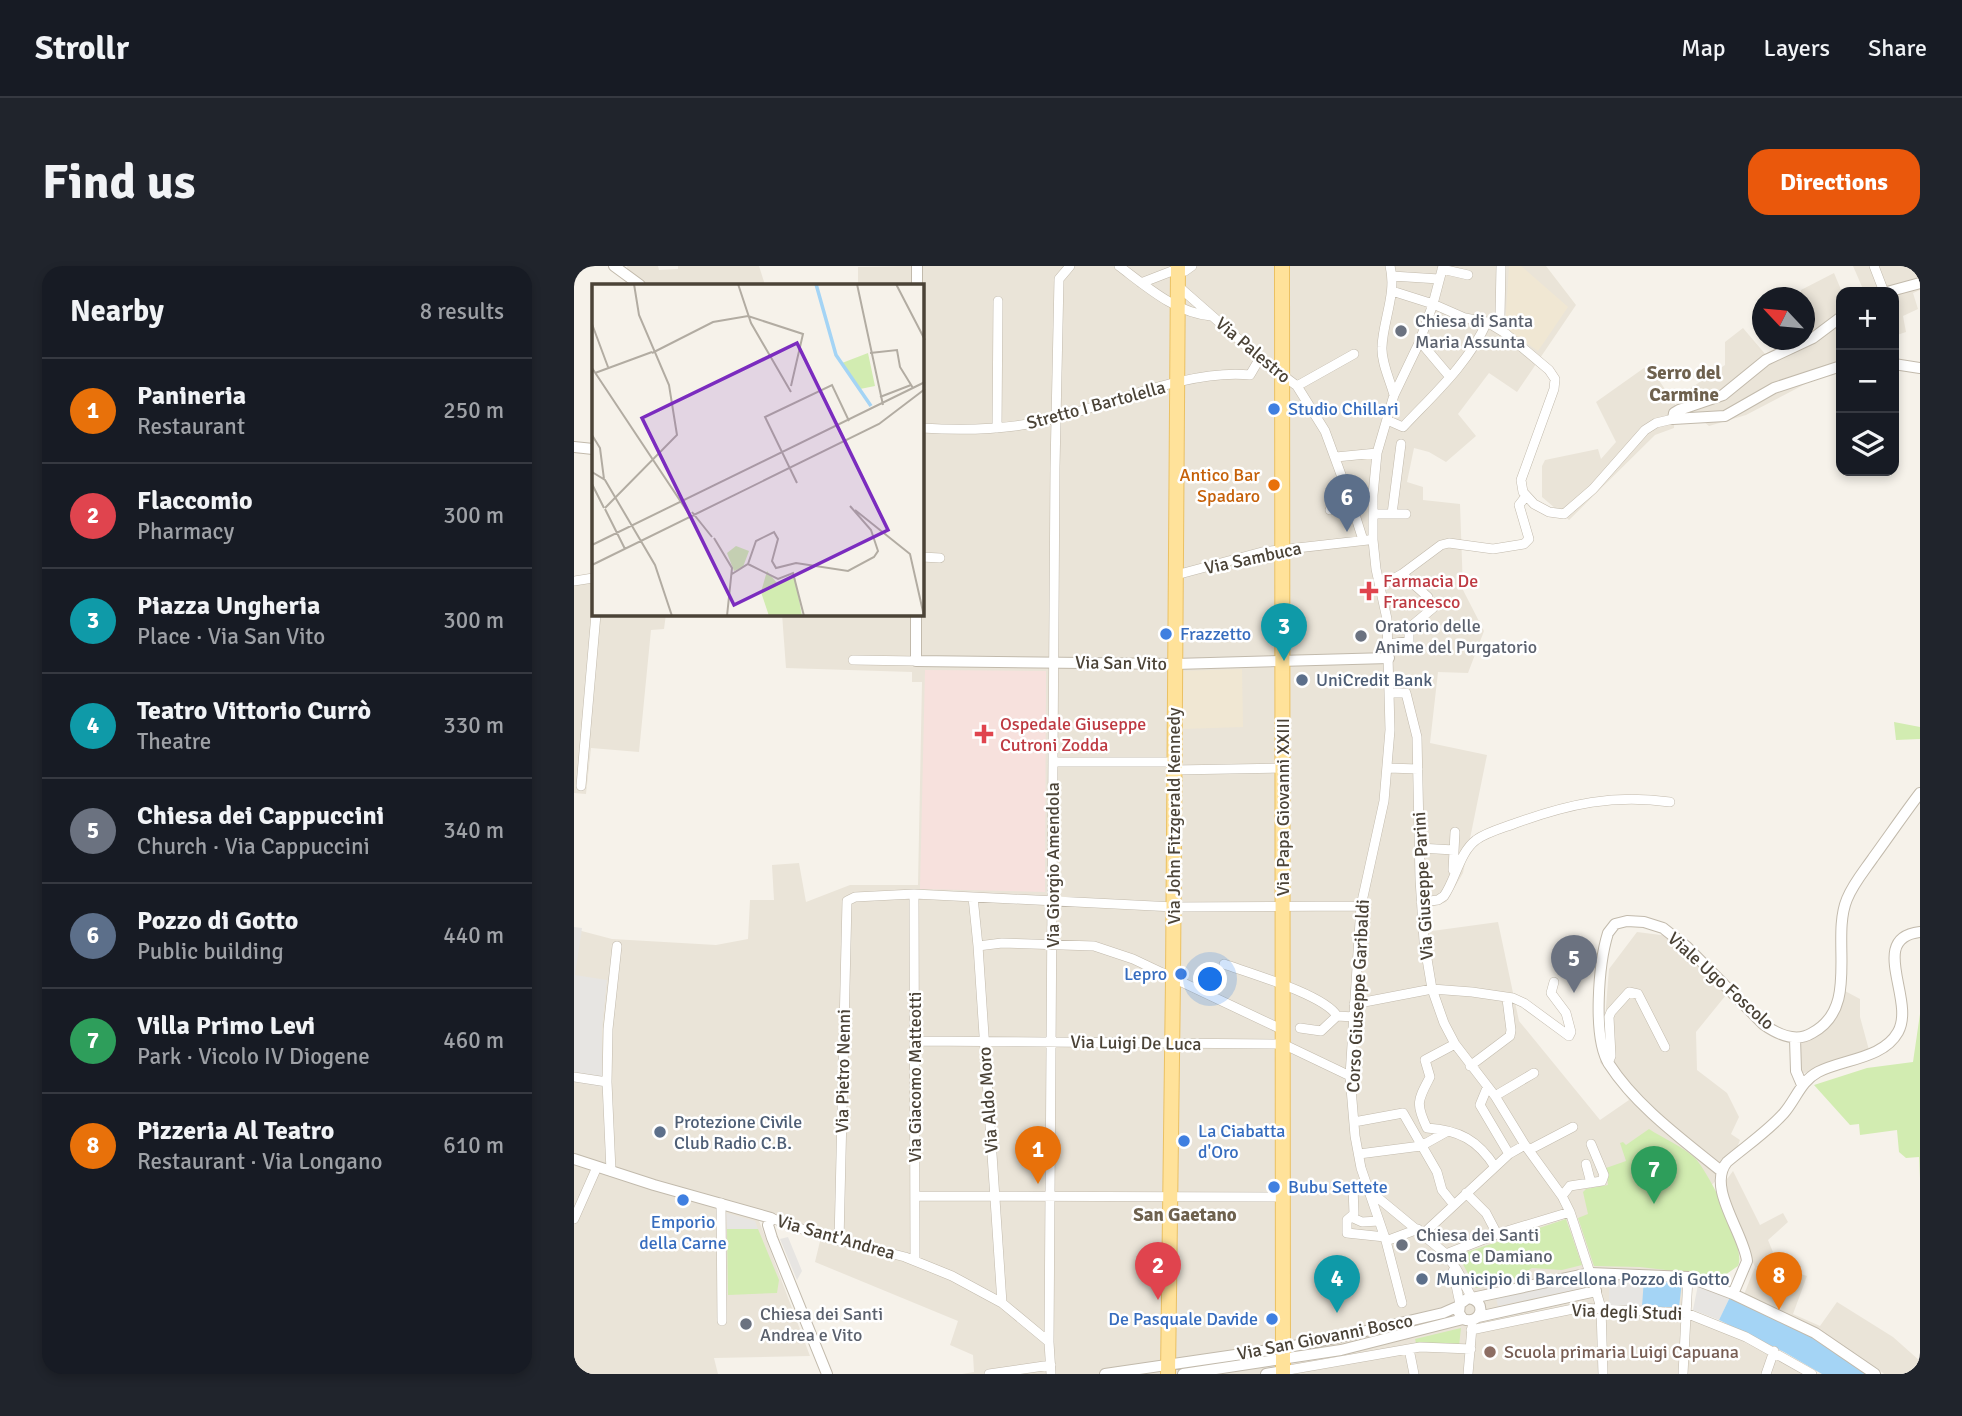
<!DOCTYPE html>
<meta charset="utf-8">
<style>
:root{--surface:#171b24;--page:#20242c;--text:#f1f3f6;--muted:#9ea1a6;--line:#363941;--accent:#ea580c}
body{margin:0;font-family:Signika,sans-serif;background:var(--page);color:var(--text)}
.controls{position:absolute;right:21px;top:21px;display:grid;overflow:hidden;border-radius:14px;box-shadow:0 4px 10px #0003}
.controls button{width:63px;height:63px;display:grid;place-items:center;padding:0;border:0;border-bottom:2px solid var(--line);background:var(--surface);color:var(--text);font:35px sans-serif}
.compass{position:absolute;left:1178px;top:21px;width:63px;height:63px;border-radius:50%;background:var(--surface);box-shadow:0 4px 10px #0003;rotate:296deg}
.you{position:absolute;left:637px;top:714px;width:24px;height:24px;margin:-18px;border:5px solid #fff;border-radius:50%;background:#1a73e8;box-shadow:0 0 0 10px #1a73e833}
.badge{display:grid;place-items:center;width:46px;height:46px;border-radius:50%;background:var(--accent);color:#fff;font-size:23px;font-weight:700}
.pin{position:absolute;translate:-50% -58px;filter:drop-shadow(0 2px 4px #0008)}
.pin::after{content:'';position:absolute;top:37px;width:24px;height:21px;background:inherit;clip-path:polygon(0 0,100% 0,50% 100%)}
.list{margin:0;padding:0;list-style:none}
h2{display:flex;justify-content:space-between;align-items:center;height:91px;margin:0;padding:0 28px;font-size:30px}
h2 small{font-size:23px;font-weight:400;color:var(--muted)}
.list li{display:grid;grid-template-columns:46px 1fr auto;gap:21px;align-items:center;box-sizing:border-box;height:105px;padding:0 28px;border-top:2px solid var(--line)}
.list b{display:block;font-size:26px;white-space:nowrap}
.list p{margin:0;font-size:23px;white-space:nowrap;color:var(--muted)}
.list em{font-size:23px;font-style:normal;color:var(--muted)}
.icon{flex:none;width:38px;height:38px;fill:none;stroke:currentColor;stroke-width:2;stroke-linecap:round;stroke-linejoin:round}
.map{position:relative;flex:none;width:1346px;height:1108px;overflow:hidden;border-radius:21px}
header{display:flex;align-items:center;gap:42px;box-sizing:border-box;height:98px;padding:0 35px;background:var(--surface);border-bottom:2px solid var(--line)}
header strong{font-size:33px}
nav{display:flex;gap:38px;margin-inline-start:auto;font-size:24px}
.intro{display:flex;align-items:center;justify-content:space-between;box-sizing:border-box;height:168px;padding:0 42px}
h1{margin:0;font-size:49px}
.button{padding:18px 32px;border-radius:21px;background:var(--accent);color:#fff;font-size:24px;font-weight:700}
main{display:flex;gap:42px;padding:0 42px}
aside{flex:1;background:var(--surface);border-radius:21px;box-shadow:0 4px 10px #0003}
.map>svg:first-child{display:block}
.residential{fill:#eae4d8}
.education{fill:#f0e7d3}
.medical{fill:#f7e1dd}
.green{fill:#d2ecb1}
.parking{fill:#e7e5e2}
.water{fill:#a4d4f5}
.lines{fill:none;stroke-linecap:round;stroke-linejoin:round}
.minor-casing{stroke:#c2baac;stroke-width:10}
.tertiary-casing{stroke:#c2baac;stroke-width:12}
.primary-casing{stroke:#ebc163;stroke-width:16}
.minor{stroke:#fff;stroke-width:9}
.tertiary{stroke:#fff;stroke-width:10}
.primary{stroke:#ffe29a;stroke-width:14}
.worship-dot{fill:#6b7280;stroke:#fff;stroke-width:2.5}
.shop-dot{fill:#3f7fe0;stroke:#fff;stroke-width:2.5}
.food-dot{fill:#e8710a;stroke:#fff;stroke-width:2.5}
.health-dot{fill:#e0444e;stroke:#fff;stroke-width:2.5}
.service-dot{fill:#5c6f8a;stroke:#fff;stroke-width:2.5}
.education-dot{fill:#8d6e63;stroke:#fff;stroke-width:2.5}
.labels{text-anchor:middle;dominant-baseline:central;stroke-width:5;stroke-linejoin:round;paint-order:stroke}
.worship-label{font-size:18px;fill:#5b616d;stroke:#fff;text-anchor:start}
.street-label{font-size:18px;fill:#4b4337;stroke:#fff}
.shop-label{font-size:18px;fill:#366cbe;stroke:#fff;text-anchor:start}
.food-label{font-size:18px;fill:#c56008;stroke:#fff;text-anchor:end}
.health-label{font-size:18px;fill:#be3a42;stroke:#fff;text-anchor:start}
.service-label{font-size:18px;fill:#4e5e75;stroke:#fff;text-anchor:start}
.education-label{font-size:18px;fill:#785e54;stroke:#fff;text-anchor:start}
.neighbourhood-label{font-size:19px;font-weight:bold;fill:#6e614e;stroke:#fff}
.inset-river{fill:none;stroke:#a4d4f5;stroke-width:3.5}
.inset-road{fill:none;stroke:#b2aca2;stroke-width:2}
.view{fill:#7b2cbf;fill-opacity:0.15;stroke:#7b2cbf;stroke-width:3.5}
.inset-edge{fill:none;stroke:#4b4337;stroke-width:3.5}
</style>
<header>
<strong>Strollr</strong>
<nav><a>Map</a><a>Layers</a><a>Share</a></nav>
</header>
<div class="intro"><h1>Find us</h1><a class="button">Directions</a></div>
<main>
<aside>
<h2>Nearby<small>8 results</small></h2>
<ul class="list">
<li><span class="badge" style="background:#e8710a">1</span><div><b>Panineria</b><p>Restaurant</p></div><em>250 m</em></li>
<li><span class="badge" style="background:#e0444e">2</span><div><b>Flaccomio</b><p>Pharmacy</p></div><em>300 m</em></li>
<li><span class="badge" style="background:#0f9aa8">3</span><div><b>Piazza Ungheria</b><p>Place · Via San Vito</p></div><em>300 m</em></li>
<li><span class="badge" style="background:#0f9aa8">4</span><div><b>Teatro Vittorio Currò</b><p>Theatre</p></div><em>330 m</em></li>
<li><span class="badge" style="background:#6b7280">5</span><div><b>Chiesa dei Cappuccini</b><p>Church · Via Cappuccini</p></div><em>340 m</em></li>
<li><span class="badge" style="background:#5c6f8a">6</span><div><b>Pozzo di Gotto</b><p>Public building</p></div><em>440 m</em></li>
<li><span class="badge" style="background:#2e9e5b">7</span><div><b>Villa Primo Levi</b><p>Park · Vicolo IV Diogene</p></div><em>460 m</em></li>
<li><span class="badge" style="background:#e8710a">8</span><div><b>Pizzeria Al Teatro</b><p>Restaurant · Via Longano</p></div><em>610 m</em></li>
</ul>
</aside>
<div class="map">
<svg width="1346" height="1108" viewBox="0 0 1346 1108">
<rect width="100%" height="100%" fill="#f6f2ea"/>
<path class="residential" d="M53,0h31l1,4 19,-1v-3h81l6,19h-135z
M328,0h644l30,39 -59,87 -28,-19 -31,41 18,22 -30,26 -17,-10 -15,-4 -7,34 16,5v13l37,4 3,86 21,41 -16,42 -30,-1 -8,71 57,12 -24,118 -17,29 -18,6 4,23 66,-9 21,99 81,99 29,-20 -29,-38 4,-30 5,-63 28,-37 32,4 30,22 27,37 -30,37 1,38 30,23 12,24 -8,17 9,6 -10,25 -20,22 24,49 -14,49 -28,-14 -9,40 130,63h-851l12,-2 -1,-17 -23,-10 8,-24 -143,-59 6,-25 -63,-19 52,138 -96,2 4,16h-144v-445l38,10 104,6 32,-6 2,-39h24l-2,-35 27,-2 7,39 44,-17h68l4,-203h-10v-10l-126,-4 -4,-54h140v-329h-64v-18z
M1279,0h67v24l-7,3 5,16 -15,7 3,16 -12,4v-44h-34l3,-3z
M1260,7l8,19 -1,65 -30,24 -65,34 -37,11 -17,-14 -10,-18 43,-29v-23l18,-14 23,27 30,-15h8l1,-5 3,-2 -3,-8 -1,-27 -4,-1 1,-7z
M1070,102l10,5 21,31 -1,24 -19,7 -86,85 -27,-23v-31l3,-6 53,-11 3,10 15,-17 -20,-40z
M19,308v40h73l-2,15 -13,1 -12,122 -48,-4 -5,46 -12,-1v-216z
M1271,725l15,8v18l9,33 -67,24 -4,-32 14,-3 19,-16 8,-10z
M1159,905l27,54 23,-12 5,9 -20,18 11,27 28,9 -14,38 27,12 17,-24 56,35 27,24v13h-36l-7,-6 -134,-71 12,-30 -34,-80z"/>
<path class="education" d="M935,0h12l47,41 -30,44 -33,-23z
M668,403l1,58 -61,2 1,-58z"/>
<path class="medical" d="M351,404l121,1 -1,221 -125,-3z"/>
<path class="green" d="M1320,456l26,5v12l-24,1z
M1346,748v164l-1,-21 -13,1 -7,-6 -2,-22 -37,5 -1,-11 -9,1 -36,-40 53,-17 46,-6z
M1075,863c14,9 34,18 46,29 14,15 52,89 43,108l-13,9 -8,1 -77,-9 -46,-1 -16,-48 10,-4 -5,-22 3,-3 22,-4 -2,-17 20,-7 -6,-18 3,-1 3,3z
M992,953l16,46 -20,5 -30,-2 -16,10 -40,10 -17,-31 2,-3z
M153,963h31l21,51 -2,13 -49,2z
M887,1062l-2,18 -43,-3 -1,-4z"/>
<path class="parking" d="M0,661l8,1 -7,47 32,5 -5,50v57l-28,-5z
M152,947l29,8 3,8h-31z
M214,971l14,34 -5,9 -17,-41z
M1035,1012h35l-2,29 -33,-2z
M1007,1014l2,8 -85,18 -2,-8z
M1124,1019l32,12 -11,23 -26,-10z"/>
<path class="water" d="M1070,1012l36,2 2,2 -3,25h-37z
M1156,1031l77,36 63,41h-48l-38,-22 -65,-32z"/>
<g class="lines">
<g class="minor-casing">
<path id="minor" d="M545,0c28,21 57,47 92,50
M816,0c7,27 -7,54 -8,81 -1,15 8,33 12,48
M869,0l-10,38 32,14 22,4 18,11 44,37 6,9 -1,10 -33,91 2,12 11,12 15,8 15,2 29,-25 52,-59 11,-7 17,-4
M1300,0l10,26
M868,3l26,6
M818,10l47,3
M567,17l31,-12h13l7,-5
M604,20l82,72 37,28 28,45 25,68 13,41
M818,25l41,13 -14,39 -25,52 -17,58 -4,42v45l3,29 11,50 3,111 -6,71 -23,105 -11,170 5,60 6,32 25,73 16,62
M921,61l5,-11 1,-50
M845,77l4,2 27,32
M723,120l57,-32
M813,154l16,7c31,-33 65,-63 84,-105
M348,162c46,3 90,2 134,-10 58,-15 134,-49 194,-43l10,-17
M423,162l1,-127
M762,191l41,-4
M756,244l20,-11 23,-4
M800,248h32
M818,248l9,-70
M348,291l18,1
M828,308l26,23
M602,309l86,-23 106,-12
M0,315l19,-3
M805,321l23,-13 39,-29 8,-2 44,6 31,-5 5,-5 -10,-34 7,-9
M815,378l20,-3v-13l24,-20
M279,394l63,1
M817,427h15l11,44 3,142 4,62 8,48 12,34 11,21 40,52 30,49 37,51 8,16 20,61
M479,496h122
M814,502l30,1
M601,504l108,-2
M7,520l15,-172
M845,582l35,2
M879,604l2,-38
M340,628l1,366
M399,631l5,49 24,357
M847,636l17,-2 6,-4c12,-17 15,-43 32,-56 11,-8 27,-12 40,-17 53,-19 97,-29 154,-21
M404,680l24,-3 92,3 39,13 150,71
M650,698c25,9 101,31 113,52l17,1
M780,738l78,-15 40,3 41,6 11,5 45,33 2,-4 -5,-19 -15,-20 3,-11
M726,762l21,3 16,-15
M341,775l368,3 67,32
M881,778l-30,16 5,17c-12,23 -15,26 -3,51 32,2 51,12 68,39
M1034,797l3,-7 -2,-39 2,-5 18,-20 9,2 27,53
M896,800l40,-30 1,-6 -4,-31
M0,811l33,5
M913,822l-7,17 29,49
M921,830l39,-23
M780,856l49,-9 34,59 5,18 12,15
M955,884l44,-23
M785,888l62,-8 27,-15
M1012,898l5,19
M37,905l-4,-89 1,-53 9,-83
M779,921l1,27 -7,6v13l38,4
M797,926l75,62 11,16 15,28
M892,927l20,20 11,21
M341,930l369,1
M988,930l8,-10 32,-5 2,-6 -13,-31
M147,937l1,118
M777,951l11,5 17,-1
M197,952l48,17 86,22 47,19 50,27 47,39
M0,953l23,-52
M849,968l86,-80 16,-9
M265,975l8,-340 8,-4 59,-3 260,13 187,-1
M812,975l32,-12
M872,988l51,-20 73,-22
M879,1005l7,33
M1022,1025l5,17 2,66
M897,1064l107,-22 108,5 60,24 66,37
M835,1083l5,25
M709,1105l137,-24 51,2
M415,1108l62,-9
M477,1108l-2,-32 6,-875 4,-188 11,-13
M894,1108l4,-47
M1109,1108l5,-97
M1192,1108l8,-23"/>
</g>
<g class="tertiary-casing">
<path id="tertiary" d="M40,0l26,19
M343,19v-19
M1313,26l33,-9
M1267,51l-28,21 -47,22 -43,35 -44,15 -5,3 -1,6 52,-3 49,-28 67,-22
M1320,98l26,4
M0,181l19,2
M342,348v47l259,3 214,-6
M1221,772l1,33 6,14
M0,893l80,26 117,33 -3,7 4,13 55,136
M1147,905c-38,-31 -85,-65 -112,-107 -17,-27 -10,-102 -1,-131l7,-9 12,-3 17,1 19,6 24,19 76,77c14,10 33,19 49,9 49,-26 18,-93 35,-134 6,-15 17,-28 26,-41 16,-22 31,-44 47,-65
M1159,1028l14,-33c-3,-28 -41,-74 -20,-99 19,-16 41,-31 57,-49 12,-14 17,-32 34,-41 25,-13 65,-13 80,-40 18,-32 -31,-94 22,-100
M898,1032l118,-25 98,4 45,17 82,39 60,41
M904,1051l118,-26 -6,-18
M531,1108l178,-26 57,-11 103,-24 16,-7
M609,1108l158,-24 122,-31c19,7 25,-19 5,-21l-8,6 -1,9 4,6
M692,1108l17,-3"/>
</g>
<g class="primary-casing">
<path id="primary" d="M708,0l1,1108
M594,1108l5,-395 5,-713"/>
</g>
<use href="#minor" class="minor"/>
<use href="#tertiary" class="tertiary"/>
<use href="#primary" class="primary"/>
</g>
<g class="worship-dot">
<circle cx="827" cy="65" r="7"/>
<circle cx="787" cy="370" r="7"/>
<circle cx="828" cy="979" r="7"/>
<circle cx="172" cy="1058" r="7"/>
</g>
<g class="shop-dot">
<circle cx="700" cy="143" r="7"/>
<circle cx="592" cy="368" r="7"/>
<circle cx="607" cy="708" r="7"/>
<circle cx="610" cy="875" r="7"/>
<circle cx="700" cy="921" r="7"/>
<circle cx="109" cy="934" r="7"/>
<circle cx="698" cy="1053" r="7"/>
</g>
<circle class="food-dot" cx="700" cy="219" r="7"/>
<g class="health-dot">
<path d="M791.5 314.5h7v7h7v7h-7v7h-7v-7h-7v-7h7z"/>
<path d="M406.5 457.5h7v7h7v7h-7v7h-7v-7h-7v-7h7z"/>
</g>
<g class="service-dot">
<circle cx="728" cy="414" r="7"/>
<circle cx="86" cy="866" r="7"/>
<circle cx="848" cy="1013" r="7"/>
</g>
<circle class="education-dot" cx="916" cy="1086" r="7"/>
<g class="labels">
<g class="worship-label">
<text x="841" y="55">Chiesa di Santa<tspan x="841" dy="21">Maria Assunta</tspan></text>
<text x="801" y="360">Oratorio delle<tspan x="801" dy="21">Anime del Purgatorio</tspan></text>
<text x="842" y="969">Chiesa dei Santi<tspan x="842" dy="21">Cosma e Damiano</tspan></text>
<text x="186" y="1048">Chiesa dei Santi<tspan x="186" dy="21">Andrea e Vito</tspan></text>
</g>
<g class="street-label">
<text transform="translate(679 84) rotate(40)">Via Palestro</text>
<text transform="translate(522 139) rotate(-15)">Stretto I Bartolella</text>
<text transform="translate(679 292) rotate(-12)">Via Sambuca</text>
<text transform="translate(547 397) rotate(1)">Via San Vito</text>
<text transform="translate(709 541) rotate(-90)">Via Papa Giovanni XXIII</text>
<text transform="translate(600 550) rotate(-90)">Via John Fitzgerald Kennedy</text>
<text transform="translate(479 599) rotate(-90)">Via Giorgio Amendola</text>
<text transform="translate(849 620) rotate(-93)">Via Giuseppe Parini</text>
<text transform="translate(1147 715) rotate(42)">Viale Ugo Foscolo</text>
<text transform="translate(784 730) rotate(-87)">Corso Giuseppe Garibaldi</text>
<text transform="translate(562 777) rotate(1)">Via Luigi De Luca</text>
<text transform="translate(269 805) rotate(-89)">Via Pietro Nenni</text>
<text transform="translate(341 811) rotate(-90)">Via Giacomo Matteotti</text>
<text transform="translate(414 834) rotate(-94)">Via Aldo Moro</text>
<text transform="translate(262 971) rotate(16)">Via Sant'Andrea</text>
<text transform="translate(1053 1046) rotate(2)">Via degli Studi</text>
<text transform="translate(751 1071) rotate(-11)">Via San Giovanni Bosco</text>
</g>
<g class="shop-label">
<text x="714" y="143">Studio Chillari</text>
<text x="606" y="368">Frazzetto</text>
<text x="593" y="708" text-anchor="end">Lepro</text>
<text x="624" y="865">La Ciabatta<tspan x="624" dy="21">d'Oro</tspan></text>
<text x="714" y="921">Bubu Settete</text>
<text x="109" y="956" text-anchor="middle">Emporio<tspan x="109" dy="21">della Carne</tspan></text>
<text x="684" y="1053" text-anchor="end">De Pasquale Davide</text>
</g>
<g class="food-label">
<text x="686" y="209">Antico Bar<tspan x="686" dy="21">Spadaro</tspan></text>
</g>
<g class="health-label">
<text x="809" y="315">Farmacia De<tspan x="809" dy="21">Francesco</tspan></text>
<text x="426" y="458">Ospedale Giuseppe<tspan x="426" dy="21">Cutroni Zodda</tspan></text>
</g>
<g class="service-label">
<text x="742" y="414">UniCredit Bank</text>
<text x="100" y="856">Protezione Civile<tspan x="100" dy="21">Club Radio C.B.</tspan></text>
<text x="862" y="1013">Municipio di Barcellona Pozzo di Gotto</text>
</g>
<g class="education-label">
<text x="930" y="1086">Scuola primaria Luigi Capuana</text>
</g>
<g class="neighbourhood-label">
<text x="1110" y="107">Serro del<tspan x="1110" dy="22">Carmine</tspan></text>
<text x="611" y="949">San Gaetano</text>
</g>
</g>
<g transform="translate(18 18)">
<rect width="332" height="332" fill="#f6f2ea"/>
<path d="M276,69l7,33 -15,3 -18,-26zM144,262l13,5 -6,16 -9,4 -7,-18zM175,287l10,12 18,-6 7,39h-33l-8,-24z" fill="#d2ecb1"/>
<path class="inset-river" d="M224,0l20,71 35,51"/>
<path class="inset-road" d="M146,0l13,39 40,69M265,0l26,121M304,0l29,56M0,40l16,43M60,69l61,-31 35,-6 55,18 -12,52M278,69l27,-3 3,17 13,21M0,84l99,149M3,89l57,-21M288,113l31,-12M0,151l8,13 4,31M0,188l13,8 50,85 17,51M205,199l-32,-66 67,-32 17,36M0,200l12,24M13,224l72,-73 -8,-50 -30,-70 -5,-31M13,225l20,40M263,226l55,44 14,62M100,228l20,25M122,254l18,30 -5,48M0,261l333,-163M156,280l8,-23 18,-9 4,7 -6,22 4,7 20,-5 52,8 26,-14 4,-6 -7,-21 -21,-24M0,281l287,-141 46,-35M140,290l16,-10 30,15 15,-6 11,43"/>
<path class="view" d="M205,59l91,187 -154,75 -92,-187z"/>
<rect width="332" height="332" class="inset-edge"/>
</g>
</svg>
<div class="controls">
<button>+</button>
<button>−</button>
<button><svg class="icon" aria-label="layers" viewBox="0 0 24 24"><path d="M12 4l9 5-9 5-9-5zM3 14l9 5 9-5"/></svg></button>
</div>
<svg class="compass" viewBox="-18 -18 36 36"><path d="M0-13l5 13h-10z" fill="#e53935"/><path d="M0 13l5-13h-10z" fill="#9ea1a6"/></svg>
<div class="you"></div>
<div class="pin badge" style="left:464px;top:918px;background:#e8710a">1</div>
<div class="pin badge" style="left:584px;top:1034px;background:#e0444e">2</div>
<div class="pin badge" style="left:710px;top:395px;background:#0f9aa8">3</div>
<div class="pin badge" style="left:763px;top:1047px;background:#0f9aa8">4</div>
<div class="pin badge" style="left:1000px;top:727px;background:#6b7280">5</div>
<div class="pin badge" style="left:773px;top:266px;background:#5c6f8a">6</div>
<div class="pin badge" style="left:1080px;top:938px;background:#2e9e5b">7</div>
<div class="pin badge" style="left:1205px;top:1044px;background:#e8710a">8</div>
</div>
</main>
